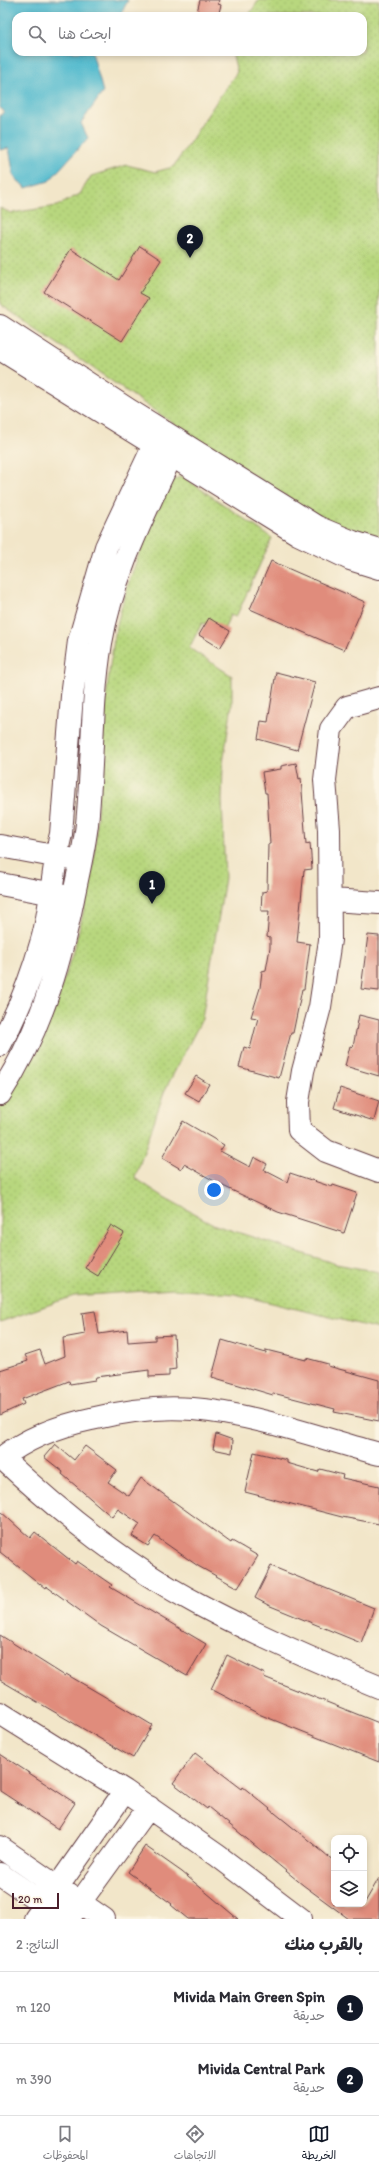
<!DOCTYPE html>
<html lang="ar">
<meta charset="utf-8">
<style>
:root{--surface:#fff;--page:#f7f7f7;--text:#2b2b33;--muted:#7c7c81;--line:#e1e1e2;--accent:#111827}
body{margin:0;font-family:Itim,"Playpen Sans Arabic",sans-serif;background:var(--page);color:var(--text);direction:rtl}
.controls{position:absolute;right:12px;bottom:12px;display:grid;overflow:hidden;border-radius:8px;box-shadow:0 2px 6px #0003}
.controls button{width:36px;height:36px;display:grid;place-items:center;padding:0;border:0;border-bottom:1px solid var(--line);background:var(--surface);color:var(--text);font:20px sans-serif}
.scale{position:absolute;left:12px;bottom:10px;width:47px;box-sizing:border-box;padding-left:4px;border:2px solid #4a1f2b;border-top:0;font-size:11px;line-height:14px;white-space:nowrap;color:#4a1f2b;-webkit-text-stroke:3px #fcf5e5;paint-order:stroke}
.you{position:absolute;left:214px;top:1190px;width:14px;height:14px;margin:-10px;border:3px solid #fff;border-radius:50%;background:#1a73e8;box-shadow:0 0 0 6px #1a73e833}
.badge{display:grid;place-items:center;width:26px;height:26px;border-radius:50%;background:var(--accent);color:#fff;font-size:13px;font-weight:700}
.pin{position:absolute;translate:-50% -33px;filter:drop-shadow(0 1px 2px #0008)}
.pin::after{content:'';position:absolute;top:21px;width:14px;height:12px;background:inherit;clip-path:polygon(0 0,100% 0,50% 100%)}
.list{margin:0;padding:0;list-style:none}
h2{display:flex;justify-content:space-between;align-items:center;height:52px;margin:0;padding:0 16px;font-size:17px}
h2 small{font-size:13px;font-weight:400;color:var(--muted)}
.list li{display:grid;grid-template-columns:26px 1fr auto;gap:12px;align-items:center;box-sizing:border-box;height:72px;padding:0 16px;border-top:1px solid var(--line)}
.list b{display:block;font-size:15px;white-space:nowrap}
.list p{margin:0;font-size:13px;white-space:nowrap;color:var(--muted)}
.list em{font-size:13px;font-style:normal;color:var(--muted)}
.icon{flex:none;width:22px;height:22px;fill:none;stroke:currentColor;stroke-width:2;stroke-linecap:round;stroke-linejoin:round}
.map{position:relative;flex:none;width:379px;height:1919px;overflow:hidden;direction:ltr}
.search{position:absolute;background:var(--surface);box-shadow:0 2px 6px #0003;left:12px;right:12px;top:12px;height:44px;display:flex;align-items:center;gap:10px;box-sizing:border-box;padding:0 14px;border-radius:12px;color:var(--muted);font-size:15px}
.sheet{height:196px;background:var(--surface)}
nav{display:flex;justify-content:space-around;align-items:center;box-sizing:border-box;height:56px;border-top:1px solid var(--line);background:var(--surface);font-size:11px;color:var(--muted)}
nav a{display:grid;justify-items:center;gap:2px}
nav .on{color:var(--accent)}
.map>svg:first-child{display:block}
.green{fill:url(#green-dots);stroke:#817b54}
.water{fill:#51bace;stroke:#4e6c7c}
.building{fill:#e08c7b}
.lines{fill:none;stroke-linecap:round;stroke-linejoin:round}
.minor-casing{stroke:#633d43;stroke-width:24}
.minor{stroke:#fff;stroke-width:22}
</style>
<div class="map">
<svg width="379" height="1919" viewBox="0 0 379 1919">
<defs>
<pattern id="green-dots" width="8" height="8" patternUnits="userSpaceOnUse"><rect width="8" height="8" fill="#b8d77e"/><path d="M2 2h.1M6 6h.1" fill="none" stroke="#a0b86d" stroke-width="1.8" stroke-linecap="round"/></pattern>
</defs>
<rect width="100%" height="100%" fill="#fcf5e5"/>
<filter id="ink" filterUnits="userSpaceOnUse"><feTurbulence type="fractalNoise" baseFrequency=".025" numOctaves="2"/><feDisplacementMap in="SourceGraphic" scale="8" xChannelSelector="R" yChannelSelector="G"/><feConvolveMatrix kernelMatrix="1 2 1 2 8 2 1 2 1" color-interpolation-filters="sRGB"/></filter>
<filter id="wash" filterUnits="userSpaceOnUse"><feTurbulence type="fractalNoise" baseFrequency=".012" numOctaves="4" result="noise"/><feDisplacementMap in="SourceGraphic" scale="16" xChannelSelector="R" yChannelSelector="G"/><feGaussianBlur stdDeviation="0.9" result="paint"/><feColorMatrix in="noise" values="0 0 0 0 0 0 0 0 0 0 0 0 0 0 0 0 0 1.4 0 .05"/><feComposite in="paint" operator="in"/></filter>
<g filter="url(#wash)">
<rect width="100%" height="100%" fill="#f2e6c9"/>
<path class="green" d="M259,0h120v537l-54,-16 -122,-77 -203,-140v-96l11,5 46,-7 23,-12 11,-18 36,-11 28,7 18,-5c22,-31 41,-64 64,-95l-5,-20h131v-36h-115z
M182,476l90,62 -36,79 -6,-2 -6,15 -22,-7 -13,25 43,28v28l-9,59 -1,37 3,78 -23,141 -38,73 -29,86 29,19 51,28 121,39 43,8v57l-144,-35 -63,-5 -98,7 -74,26v-215c50,-71 79,-158 93,-244 3,-17 3,-35 4,-52 5,-57 7,-114 17,-171 10,-55 33,-107 55,-158z"/>
<path class="water" d="M0,0h128l-8,16h-104v36h76l11,40 -22,31 7,15 -39,43 -23,7 -12,-11 -5,-29 -9,2v-34l4,-5 -4,-3z"/>
<g id="blocks">
<path class="building" d="M200,0h19l-1,4 3,1 -3,11h-22z
M140,246l21,14 -21,33 9,5 -27,43 -78,-49 27,-43 48,31z
M271,561l94,41 -21,48 -94,-41z
M209,618l21,13 -10,17 -21,-13z
M276,672l39,10 -18,68 -39,-11 3,-18 7,1z
M296,763l3,16 2,-1 5,66 4,-1 2,26 -8,1 -7,72 13,2 -6,45h-2l-9,44h-2l-12,45 -40,-11 5,-20 6,2 8,-31 -7,-1 9,-29 2,-17 4,-1 4,-22v-10l-3,-1 2,-26h-8l1,-19 5,-1 1,-47h2l-3,-51h-2l-3,-21 19,-3v-3z
M368,935l11,1v55l-18,-2z
M359,1015l20,5v56l-34,-10 5,-20 3,1z
M196,1076l13,8 -10,17 -14,-8z
M340,1088l39,13 -5,20 -40,-13z
M183,1121l41,24 -4,6 30,16 4,-10 13,7 -3,6 23,12 3,-9 42,14 1,-2 24,8 -13,40 -66,-21 -53,-25 -41,-23 -3,5 -19,-11z
M111,1225l13,8 -26,43 -13,-8z
M95,1311l4,23 28,-4 1,12 27,-2v-4l19,-1 2,34 -7,1v6l-20,1v-7l-53,7 -1,3 -25,4 -1,-3 -47,18 2,5 -24,11v-45l28,-9 -3,-6 15,-5 5,14 20,-8 -2,-18 22,-4 -3,-21z
M222,1340l44,13v-3l40,10v-2l22,6v2l51,14v41l-45,-9 1,-3 -62,-16v2l-61,-18z
M216,1434l17,6 -1,13 -19,-4z
M55,1444l19,16 11,-14 32,24 -9,12 21,14 12,-18 90,65 1,-2 26,15 -20,32 -40,-22 -43,-30 -7,10 -16,-10 8,-12 -22,-15 -6,8 -50,-43 1,-2 -19,-15z
M254,1452l33,8v3l31,9 2,-3 23,6 -1,3 37,8v38l-37,-7 -97,-25z
M0,1511l30,27 5,-6 40,32 2,-3 35,24 -2,2 96,57 -19,32 -86,-50 -55,-40 -1,2 -45,-36z
M271,1566l103,42 -13,35 -93,-38 -13,-7z
M0,1635l65,41 1,-2 36,21 50,30 -19,33 -133,-78z
M227,1655l38,19 -1,3 115,46v39l-118,-47 -50,-26z
M195,1753l47,36 1,-2 91,74v43h30l15,-26v41h-30l-46,-34 -95,-78 -1,2 -34,-26z
M0,1754l75,49 -17,26 -58,-38z
M145,1846l37,26 56,47h-50l-17,-14 1,-1 -44,-32z"/>
</g>
</g>
<g filter="url(#ink)">
<use href="#blocks" fill-opacity="0" stroke="#633d43" stroke-width="1"/>
<g class="lines">
<g class="minor-casing">
<path id="minor" d="M0,326l129,84 188,117 36,15 26,8
M0,349l298,185 52,25 29,9
M379,698l-32,9 -16,22 -6,51 4,50 1,110 -10,67 -17,64 -5,31 1,28 27,21 53,20
M0,846l70,13
M0,884l64,12
M331,900l48,3
M0,1045c18,-33 32,-69 42,-105 10,-35 10,-71 19,-106l11,-138 7,-55 27,-94 55,-117
M0,1094c39,-60 59,-126 73,-195 5,-25 11,-49 14,-75 6,-60 4,-121 14,-181 12,-71 48,-137 77,-202
M2,1458c60,56 125,109 198,147 58,31 118,57 179,82
M0,1459c27,-21 58,-33 91,-40 33,-8 68,-13 102,-10 61,5 127,29 186,45
M0,1713l125,78 93,65 83,63
M0,1847l104,72
M0,1874l57,39
M35,1919l90,-128
M68,1919l81,-112"/>
</g>
<use href="#minor" class="minor"/>
</g>
</g>
</svg>
<div class="controls">
<button><svg class="icon" aria-label="locate" viewBox="0 0 24 24"><circle cx="12" cy="12" r="6"/><path d="M12 2v4M12 18v4M2 12h4M18 12h4"/></svg></button>
<button><svg class="icon" aria-label="layers" viewBox="0 0 24 24"><path d="M12 4l9 5-9 5-9-5zM3 14l9 5 9-5"/></svg></button>
</div>
<div class="scale">20 m</div>
<div class="you"></div>
<div class="pin badge" style="left:152px;top:904px">1</div>
<div class="pin badge" style="left:190px;top:258px">2</div>
<div class="search"><svg class="icon" aria-label="search" viewBox="0 0 24 24"><circle cx="10" cy="10" r="6"/><path d="M15 15l6 6"/></svg>ابحث هنا</div>
</div>
<section class="sheet">
<h2>بالقرب منك<small>النتائج: 2</small></h2>
<ul class="list">
<li><span class="badge">1</span><div><b>Mivida Main Green Spin</b><p>حديقة</p></div><em>120 m</em></li>
<li><span class="badge">2</span><div><b>Mivida Central Park</b><p>حديقة</p></div><em>390 m</em></li>
</ul>
</section>
<nav>
<a class="on"><svg class="icon" aria-label="map" viewBox="0 0 24 24"><path d="M3 6l6-2 6 2 6-2v14l-6 2-6-2-6 2zM9 4v14M15 6v14"/></svg>الخريطة</a>
<a><svg class="icon" aria-label="directions" viewBox="0 0 24 24"><path d="M12 3l9 9-9 9-9-9zM9 14v-3h6M13 9l2 2-2 2"/></svg>الاتجاهات</a>
<a><svg class="icon" aria-label="saved" viewBox="0 0 24 24"><path d="M7 4h10v16l-5-4-5 4z"/></svg>المحفوظات</a>
</nav>
